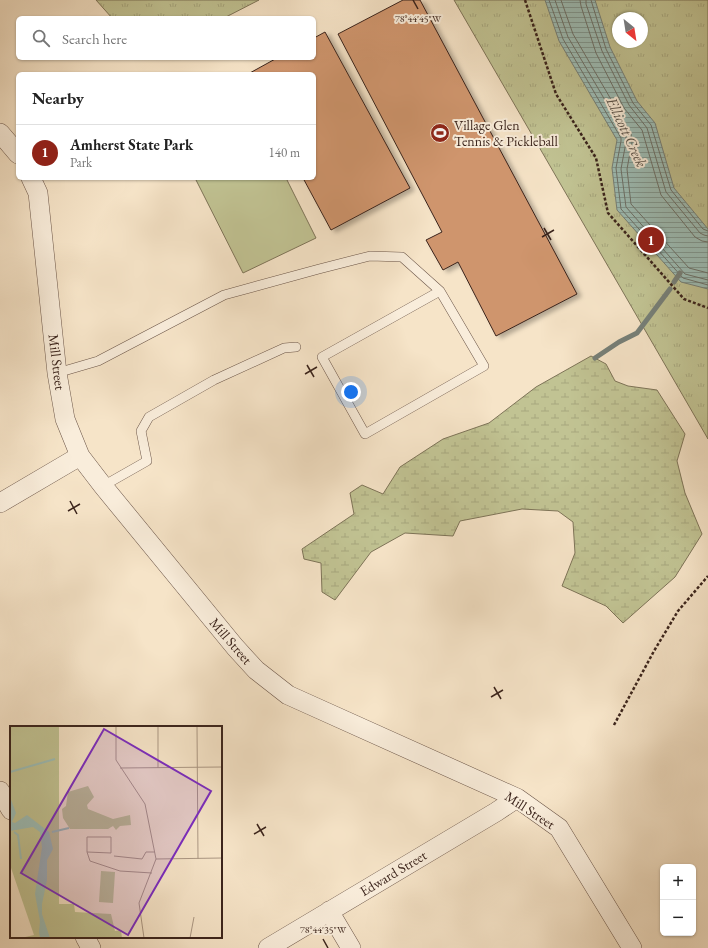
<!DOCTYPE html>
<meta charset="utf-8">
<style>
:root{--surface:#fff;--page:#f6f6f6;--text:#222;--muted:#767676;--line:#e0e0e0;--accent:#8f2418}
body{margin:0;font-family:"EB Garamond",serif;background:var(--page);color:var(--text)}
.controls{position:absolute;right:12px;bottom:12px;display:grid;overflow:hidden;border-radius:6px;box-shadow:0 1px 3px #0004}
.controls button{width:36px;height:36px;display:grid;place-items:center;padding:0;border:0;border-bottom:1px solid var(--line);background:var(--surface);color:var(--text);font:20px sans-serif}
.compass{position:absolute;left:612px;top:12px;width:36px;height:36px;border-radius:50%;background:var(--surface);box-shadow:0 1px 3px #0004;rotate:150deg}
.you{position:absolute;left:351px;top:392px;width:14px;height:14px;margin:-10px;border:3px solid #fff;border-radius:50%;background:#1a73e8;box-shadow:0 0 0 6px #1a73e833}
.badge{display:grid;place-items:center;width:26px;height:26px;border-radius:50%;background:var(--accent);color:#fff;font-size:13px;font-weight:700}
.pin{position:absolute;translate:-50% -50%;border:2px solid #fff;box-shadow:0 1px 4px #0006}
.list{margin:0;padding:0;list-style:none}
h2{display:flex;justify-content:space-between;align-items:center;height:52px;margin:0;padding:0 16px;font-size:17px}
h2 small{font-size:13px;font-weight:400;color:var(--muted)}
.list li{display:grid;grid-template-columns:26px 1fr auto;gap:12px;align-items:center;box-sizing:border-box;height:56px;padding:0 16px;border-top:1px solid var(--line)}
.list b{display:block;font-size:15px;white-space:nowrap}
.list p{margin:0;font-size:13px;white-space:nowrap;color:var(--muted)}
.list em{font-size:13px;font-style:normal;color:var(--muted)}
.icon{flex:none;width:22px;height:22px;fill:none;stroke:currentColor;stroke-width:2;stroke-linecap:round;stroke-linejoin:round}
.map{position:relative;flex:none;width:708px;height:948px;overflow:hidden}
.search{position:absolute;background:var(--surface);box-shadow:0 1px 3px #0004;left:16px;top:16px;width:300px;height:44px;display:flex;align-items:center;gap:10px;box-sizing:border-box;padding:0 14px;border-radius:6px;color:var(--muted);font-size:15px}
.panel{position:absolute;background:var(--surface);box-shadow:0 1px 3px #0004;left:16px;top:72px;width:300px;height:108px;border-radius:6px}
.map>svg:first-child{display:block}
.grass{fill:#c1c393;stroke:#7e7458}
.wetland{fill:url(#wetland-marsh);stroke:#7e7458}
.park{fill:url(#park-tufts);stroke:#7e7458;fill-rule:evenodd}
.water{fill:url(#water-rules);stroke:#768079}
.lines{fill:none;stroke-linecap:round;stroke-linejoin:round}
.shore{stroke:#6c716a;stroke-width:1}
.stream{stroke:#768079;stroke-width:5}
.building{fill:#cf956d;stroke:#3b241c;filter:url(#shadow)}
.lane-casing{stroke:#6a5447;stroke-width:10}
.street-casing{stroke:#6a5447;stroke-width:20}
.path{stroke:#3b241c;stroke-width:2.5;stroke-dasharray:3 2;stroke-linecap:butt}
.lane{stroke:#f9eddb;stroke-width:9}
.street{stroke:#f9eddb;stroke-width:19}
.ticks{fill:none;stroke:#3b241c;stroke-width:1.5}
.labels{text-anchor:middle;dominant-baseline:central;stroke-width:4;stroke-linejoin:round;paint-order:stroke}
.poi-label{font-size:14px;fill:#3b241c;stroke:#f9eddb;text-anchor:start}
.street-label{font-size:14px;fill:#3b241c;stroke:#f9eddb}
.water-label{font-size:15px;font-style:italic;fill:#58524a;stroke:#f9eddb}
.inset-river{fill:none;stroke:#9dbeb7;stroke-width:2}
.inset-road{fill:none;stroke:#ab9783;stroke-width:1}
.view{fill:#7b2cbf;fill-opacity:0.15;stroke:#7b2cbf;stroke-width:2}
.inset-edge{fill:none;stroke:#3b241c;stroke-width:2}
.ticks-label{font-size:10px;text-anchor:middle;fill:#3b241c;stroke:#f9eddb;stroke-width:4;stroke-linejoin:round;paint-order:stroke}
</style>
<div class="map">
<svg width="708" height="948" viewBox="0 0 708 948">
<defs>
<pattern id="wetland-marsh" width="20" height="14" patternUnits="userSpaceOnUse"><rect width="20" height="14" fill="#c1c393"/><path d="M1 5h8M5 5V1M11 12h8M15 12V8" fill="none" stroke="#a7a77e"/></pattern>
<pattern id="park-tufts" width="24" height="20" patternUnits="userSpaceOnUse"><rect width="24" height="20" fill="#c1c393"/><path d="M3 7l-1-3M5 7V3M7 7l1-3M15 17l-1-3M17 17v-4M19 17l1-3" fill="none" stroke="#a7a77e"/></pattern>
<pattern id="water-rules" width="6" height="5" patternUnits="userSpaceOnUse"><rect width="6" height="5" fill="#9dbeb7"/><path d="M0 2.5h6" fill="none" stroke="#819a94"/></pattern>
<filter id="shadow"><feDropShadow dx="4.5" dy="2.5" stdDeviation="2" flood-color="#0004"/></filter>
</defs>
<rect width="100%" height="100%" fill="#f6e4c8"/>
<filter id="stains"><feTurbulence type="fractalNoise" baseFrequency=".005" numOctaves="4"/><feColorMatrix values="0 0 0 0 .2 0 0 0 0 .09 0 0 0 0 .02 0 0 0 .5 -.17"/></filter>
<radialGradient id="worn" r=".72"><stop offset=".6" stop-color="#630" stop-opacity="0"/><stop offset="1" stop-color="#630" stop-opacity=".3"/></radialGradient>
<path class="grass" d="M195,178h91l30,60 -73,35z"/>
<path class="wetland" d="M591,356l15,8 9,17 13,5 29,4 28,44 -8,27 8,32 17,41 -27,43 -52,46 -17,-17 -44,-20 13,-33 -2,-31 -15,-11 -36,-2 -62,12 -7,15 -48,-3 -34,19 -36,48 -13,-8 -1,-29 -17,-4 -2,-10 52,-35 -4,-21 12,-8 21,9 17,-27 43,-28 46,-16 47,-36z"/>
<path class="park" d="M96,0h163l-35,18h-112z
M454,0h254v439zM618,18h24v24h-24z"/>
<path class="water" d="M545,0h50l15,47 27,54 18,22 19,65 34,41v60l-27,-7 -64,-72 -5,-42 5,-28 -58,-99z"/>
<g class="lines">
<path class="shore" d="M549,0l14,39 58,99v3l-5,27 5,41 62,69 25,7
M555,0l13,37 58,99v6l-5,27 5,38 59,67 23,6
M561,0l12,34 58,100 1,8 -5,27 4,35 58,64 19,5
M580,0l1,6 15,47 28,55 18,22 19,65 34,42 7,4 6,1
M586,0v4l16,47 27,54 18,23 19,64 34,41 4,2 4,1
M591,0l15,49 27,54 18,22 20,65 32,39 5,2"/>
<path class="stream" d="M674,282l6,-9
M595,358l24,-16 18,-9 33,-44"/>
</g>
<path class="building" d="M403,0h17l157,294 -81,42 -38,-74 -15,8 -17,-30 16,-8 -104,-198z
M325,32l85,156 -79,42 -28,-52h11v-104h-66l29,-16h37v-20z"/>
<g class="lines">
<g class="lane-casing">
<path id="lane" d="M57,373l41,-12 126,-66 95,-26 51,-13 32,1 38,34 44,75 -119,68 -43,-77 118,-66
M103,486l44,-25 -6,-30 8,-14 65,-37 70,-32 12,-1"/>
</g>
<g class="street-casing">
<path id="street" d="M0,133l18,21
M31,178l7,15 19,180 8,46 15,37 23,30 132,161 21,23 32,25 229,103 42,30 73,120
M0,503l80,-47
M0,791l11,19
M329,911l22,37
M85,937l6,11
M268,948l228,-136 21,-14"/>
</g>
<path class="path" d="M525,0l31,94 40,64 12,55 76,86 24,9
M614,725l40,-74 24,-40 30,-35"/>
<use href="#lane" class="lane"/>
<use href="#street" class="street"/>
</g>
<path class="ticks" d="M413,0l5,9M544,228l7,12M542,237l12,-7M307,365l7,12M305,374l12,-7M70,501l7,13M68,511l12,-7M494,687l7,12M491,697l12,-7M257,824l7,12M254,834l12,-7M323,939l5,9"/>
<defs>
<g id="stadium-disc" transform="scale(1)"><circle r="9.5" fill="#8f2418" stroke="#f9eddb"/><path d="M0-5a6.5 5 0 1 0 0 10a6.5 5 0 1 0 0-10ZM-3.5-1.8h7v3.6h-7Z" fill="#fff"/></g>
</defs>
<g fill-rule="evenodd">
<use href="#stadium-disc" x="440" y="133"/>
</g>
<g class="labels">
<g class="poi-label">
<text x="454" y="125">Village Glen<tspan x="454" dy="16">Tennis &amp; Pickleball</tspan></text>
</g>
<g class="street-label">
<text transform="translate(57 362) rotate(83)">Mill Street</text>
<text transform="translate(231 641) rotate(49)">Mill Street</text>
<text transform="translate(530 810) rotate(33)">Mill Street</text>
<text transform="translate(393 873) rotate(-31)">Edward Street</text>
</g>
<g class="water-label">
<text transform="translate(627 132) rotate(65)">Ellicott Creek</text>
</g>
</g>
<g transform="translate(10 726)">
<rect width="212" height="212" fill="#f6e4c8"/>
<path d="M91,145l14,1 -2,31 -14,-1z" fill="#c1c393"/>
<path d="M78,60l6,11 -7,8 1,4 25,10 17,-4 1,10 -11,1 -4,4 -3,-4 -5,3h-38l-7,-11 -1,-9 4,-3 2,-14z" fill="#c1c393"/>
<path d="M0,0h49v178h15l1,8 36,2 4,17 6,-1 1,8h-101l13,-3 -24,-70z" fill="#c1c393"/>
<path d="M0,71l6,16 -4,9 3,1 12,-8 22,17 4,17 -6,11v20l-5,24v10l8,24h-10l-1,-6 1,-11 -5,-27 7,-47 -2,-15 -7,-5 -23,4z" fill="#9dbeb7"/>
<path class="inset-river" d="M0,46l45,-13M4,106l4,3 3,24M42,106l17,-4"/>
<path class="inset-road" d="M106,0v34l29,44 11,55 -17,44 5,35M148,0v42M187,0l1,133M110,42l102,-1M77,126l24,1v-16h-24v15l3,9 30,10 32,2M104,130l28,3 4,-7h9M146,133l66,-1M180,212l4,-21"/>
<path class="view" d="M94,3l107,62 -83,144 -107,-62z"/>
<rect width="212" height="212" class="inset-edge"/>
</g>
<g class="ticks-label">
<text x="418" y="22">78°44'45"W</text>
<text x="323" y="933">78°44'35"W</text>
</g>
<rect width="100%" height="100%" filter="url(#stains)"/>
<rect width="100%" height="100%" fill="url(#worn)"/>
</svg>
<div class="controls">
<button>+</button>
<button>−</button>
</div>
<svg class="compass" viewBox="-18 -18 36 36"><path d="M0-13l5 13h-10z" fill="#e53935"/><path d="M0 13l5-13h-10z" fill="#767676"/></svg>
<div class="you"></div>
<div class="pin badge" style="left:651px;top:240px">1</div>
<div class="search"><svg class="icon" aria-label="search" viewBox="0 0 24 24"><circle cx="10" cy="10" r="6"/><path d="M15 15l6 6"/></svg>Search here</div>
<section class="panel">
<h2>Nearby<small></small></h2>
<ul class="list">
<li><span class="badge">1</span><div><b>Amherst State Park</b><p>Park</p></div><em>140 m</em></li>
</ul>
</section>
</div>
